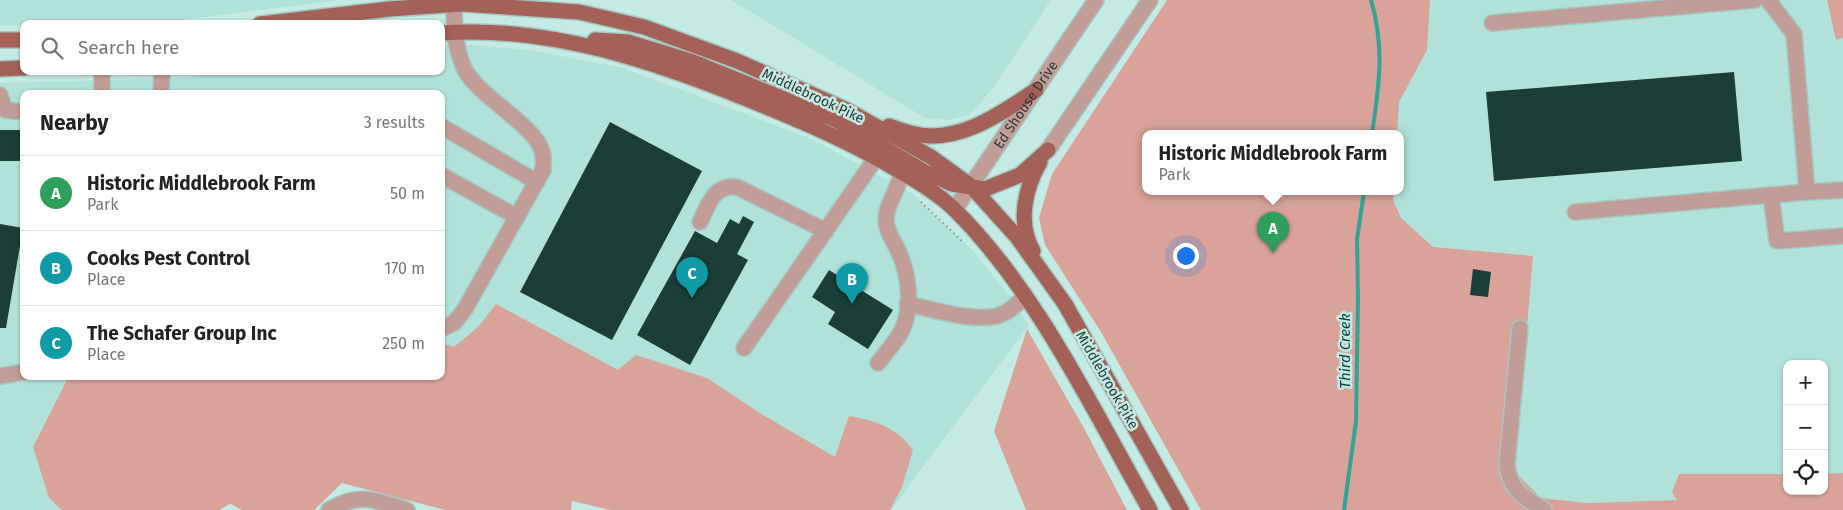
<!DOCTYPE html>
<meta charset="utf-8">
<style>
:root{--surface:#fff;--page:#f6f6f6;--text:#222;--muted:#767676;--line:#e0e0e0;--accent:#ea580c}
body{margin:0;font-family:"Fira Sans",sans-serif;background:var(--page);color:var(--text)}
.controls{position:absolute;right:15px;bottom:15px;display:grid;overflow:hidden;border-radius:10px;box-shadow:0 1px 4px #0004}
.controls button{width:45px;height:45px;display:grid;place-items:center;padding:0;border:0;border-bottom:1px solid var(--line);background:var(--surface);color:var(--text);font:25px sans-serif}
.you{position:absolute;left:1185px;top:255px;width:18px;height:18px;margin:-12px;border:4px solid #fff;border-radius:50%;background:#1a73e8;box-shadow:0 0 0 8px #1a73e833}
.badge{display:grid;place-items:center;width:32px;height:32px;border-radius:50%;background:var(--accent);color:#fff;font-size:16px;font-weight:700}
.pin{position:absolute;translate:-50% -41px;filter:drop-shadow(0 1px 2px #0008)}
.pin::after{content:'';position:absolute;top:26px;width:18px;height:15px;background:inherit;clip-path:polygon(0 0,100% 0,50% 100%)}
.popup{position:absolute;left:1142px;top:130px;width:262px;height:65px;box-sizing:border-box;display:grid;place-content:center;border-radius:10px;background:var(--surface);filter:drop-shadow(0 1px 4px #0005);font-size:16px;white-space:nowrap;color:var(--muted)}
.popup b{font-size:19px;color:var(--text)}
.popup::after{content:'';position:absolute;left:50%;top:100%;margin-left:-10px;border:10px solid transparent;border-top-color:var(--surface)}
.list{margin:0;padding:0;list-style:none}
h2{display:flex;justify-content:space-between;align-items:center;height:65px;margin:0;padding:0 20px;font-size:21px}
h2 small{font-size:16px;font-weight:400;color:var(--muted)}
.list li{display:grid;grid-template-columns:32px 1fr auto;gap:15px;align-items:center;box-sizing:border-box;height:75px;padding:0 20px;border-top:1px solid var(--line)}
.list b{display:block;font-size:19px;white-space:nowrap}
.list p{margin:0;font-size:16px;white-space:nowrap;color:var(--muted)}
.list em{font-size:16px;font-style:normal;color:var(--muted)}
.icon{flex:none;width:28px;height:28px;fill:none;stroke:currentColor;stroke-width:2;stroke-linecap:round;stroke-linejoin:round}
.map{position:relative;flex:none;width:1843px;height:510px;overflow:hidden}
.search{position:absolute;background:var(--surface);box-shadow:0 1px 4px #0004;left:20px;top:20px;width:425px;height:55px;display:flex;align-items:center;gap:12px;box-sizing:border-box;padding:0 18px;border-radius:10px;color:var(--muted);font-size:19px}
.panel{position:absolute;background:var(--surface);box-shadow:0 1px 4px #0004;left:20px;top:90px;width:425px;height:290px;border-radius:10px}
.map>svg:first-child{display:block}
.built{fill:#b0e2d9}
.green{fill:#d9a399}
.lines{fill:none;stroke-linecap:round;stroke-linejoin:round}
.stream{stroke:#32a496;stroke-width:4}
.building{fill:#1a3e38}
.minor-casing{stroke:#a4c8c1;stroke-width:18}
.major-casing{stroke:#a4c8c1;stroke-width:18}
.path{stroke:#748f8a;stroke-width:2.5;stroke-dasharray:1 4;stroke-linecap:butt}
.minor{stroke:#c29c96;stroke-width:15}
.major{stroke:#a36157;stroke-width:15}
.labels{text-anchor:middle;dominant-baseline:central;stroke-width:5;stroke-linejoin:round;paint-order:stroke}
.street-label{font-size:14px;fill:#2a3a37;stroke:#c3ebe3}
.water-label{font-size:15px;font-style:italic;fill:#0a3d37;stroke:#c3ebe3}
</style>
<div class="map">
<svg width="1843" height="510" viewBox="0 0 1843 510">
<rect width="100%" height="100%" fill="#c3ebe3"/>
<path class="built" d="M0,0h341l-194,24h-123v2l-24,-1z
M731,0h320l-54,82 -17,22 -11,11 -21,5 -23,-2z
M1422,0h418l3,17v471l-19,-1v-123h-37v122l-106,14 -94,3 -46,-5 -26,-26 18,-215 -159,-14 6,-51h20v-58h-14z
M457,44l74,6 92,18 189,71 101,55 58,55 44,53 14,24 -138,184h-82l-368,-134v-282h-417v282h168l-97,134h-95v-427l189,-5 14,-7h238v-25z"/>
<path class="green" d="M1167,0h263l-3,50 -28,52 -2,32h-251v58h248l-1,8 8,18 32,29 100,9 -18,216 26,26 46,5 90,-3 -5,-8 7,-18h108v17h37v-17l19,-1v37h-642l-100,-178 -56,-87 -6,-27 13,-44z
M1827,0h16v38l-7,2z
M496,304l122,66 18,-15 71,23 56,37 72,42 14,-41c25,4 49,12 64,34l-11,37 -12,23h-280l-38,-9 -1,9h-126l-103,-27 -28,27h-72l-12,-6 -11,6h-157l-13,-12 -16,-51 36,-71h372v-33l13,4 24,-20z
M1027,329l58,101 42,80h-101l-32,-79z"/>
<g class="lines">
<path class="stream" d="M1371,0c14,48 8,86 1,134
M1344,510l12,-89 2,-124 -1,-58 7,-47"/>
</g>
<path class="building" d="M1734,72l8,89 -248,20 -8,-89z
M610,122l92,49 -90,169 -92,-48z
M0,130h24v31h-24z
M743,216l11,6 -17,32 11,6 -58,105 -53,-30 58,-104 22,12 13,-24 9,5z
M0,224l23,4 -17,100h-6z
M1473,269l18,3 -3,25 -18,-2z
M829,270l64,40 -25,39 -40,-25 7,-12 -23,-15z"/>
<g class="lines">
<g class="minor-casing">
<g id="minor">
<path d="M1492,23l263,-23"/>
<path d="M102,71v23"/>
<path d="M161,94l1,-23"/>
<path d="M0,95l5,15 19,2"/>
<path d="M441,126l96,56"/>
<path d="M1048,150l102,-150"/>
<path d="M441,175l76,42"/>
<path d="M1807,192l36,-2"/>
<path d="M1771,195l6,46 66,-5"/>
<path id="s1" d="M955,209l141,-209"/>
<path d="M1575,212l232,-20 -13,-158 -26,-34"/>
<path d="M700,222c9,-18 13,-37 37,-35l89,44"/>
<path d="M907,304c25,5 65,18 90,12 11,-3 20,-11 28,-20"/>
<path d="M1520,328l-13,136c2,26 17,33 37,46"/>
<path d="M441,329l13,-6 11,-14 78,-139c0,-5 1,-13 -1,-19 -8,-27 -65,-55 -78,-83 -9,-19 -10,-43 -10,-64"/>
<path d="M744,348l132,-190"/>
<path d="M878,363c8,-11 20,-23 25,-35 9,-21 6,-52 -3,-73 -4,-11 -14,-23 -14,-35 0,-18 14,-31 15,-48"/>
<path d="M0,376l24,-4"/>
<path d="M329,510c29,-18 48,-10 78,0"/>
</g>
</g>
<g class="major-casing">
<path id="major" d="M260,24l129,-15 72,-5 118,8 65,15 93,34 110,49 84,47 40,29 46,51 48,67 116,206
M441,33c107,-8 213,28 311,68 44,18 87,36 128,59 26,15 55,30 76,51 82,82 137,199 194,299
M0,40h24
M595,40l33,2 65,20 143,58 89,52 27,12 33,5 35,-14 28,-25
M0,69l24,-1
M889,126c8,3 17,6 26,8 44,10 87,-21 121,-44
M1033,251c-16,-28 -8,-63 7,-89"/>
</g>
<path class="path" d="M921,202l43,41"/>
<use href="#minor" class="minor"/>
<use href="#major" class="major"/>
</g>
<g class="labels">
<g class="street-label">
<text transform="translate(813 96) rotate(25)">Middlebrook Pike</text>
<text stroke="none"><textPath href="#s1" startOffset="126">Ed Shouse Drive</textPath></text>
<text transform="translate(1107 380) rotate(60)">Middlebrook Pike</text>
</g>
<g class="water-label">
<text transform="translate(1345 351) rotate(-90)">Third Creek</text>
</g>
</g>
</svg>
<div class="controls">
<button>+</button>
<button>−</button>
<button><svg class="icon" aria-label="locate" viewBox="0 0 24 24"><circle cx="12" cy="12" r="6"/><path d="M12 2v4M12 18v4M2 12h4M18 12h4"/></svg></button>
</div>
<div class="you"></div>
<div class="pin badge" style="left:1273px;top:253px;background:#2e9e5b">A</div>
<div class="popup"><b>Historic Middlebrook Farm</b>Park</div>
<div class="pin badge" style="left:852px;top:304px;background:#0f9aa8">B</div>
<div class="pin badge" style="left:692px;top:298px;background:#0f9aa8">C</div>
<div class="search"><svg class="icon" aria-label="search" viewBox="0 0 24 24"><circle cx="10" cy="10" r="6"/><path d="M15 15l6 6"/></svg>Search here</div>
<section class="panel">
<h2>Nearby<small>3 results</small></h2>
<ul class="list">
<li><span class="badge" style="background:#2e9e5b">A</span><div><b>Historic Middlebrook Farm</b><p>Park</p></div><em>50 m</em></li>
<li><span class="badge" style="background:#0f9aa8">B</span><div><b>Cooks Pest Control</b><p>Place</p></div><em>170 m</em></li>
<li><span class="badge" style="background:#0f9aa8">C</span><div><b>The Schafer Group Inc</b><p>Place</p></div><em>250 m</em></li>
</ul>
</section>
</div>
